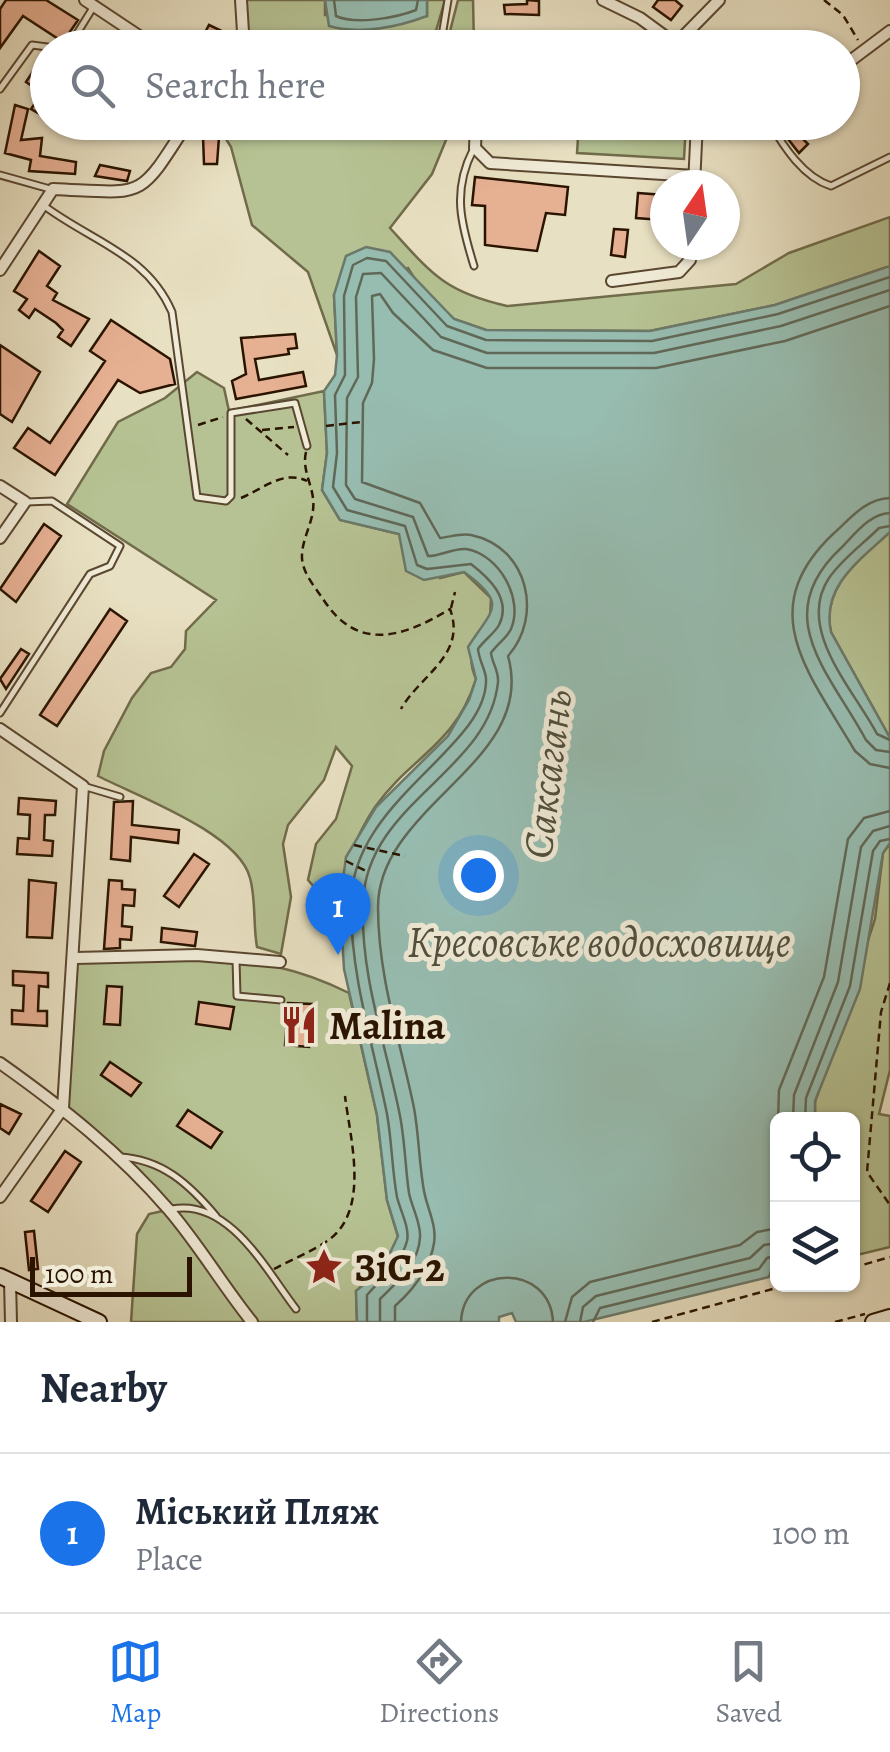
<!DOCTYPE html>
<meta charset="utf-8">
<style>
:root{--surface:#fff;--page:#f2f2f3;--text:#1f2937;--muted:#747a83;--line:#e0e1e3;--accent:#1a73e8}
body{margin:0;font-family:Alegreya,serif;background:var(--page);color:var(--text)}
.controls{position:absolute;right:30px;bottom:30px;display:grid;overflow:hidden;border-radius:15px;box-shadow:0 2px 8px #0004}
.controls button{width:90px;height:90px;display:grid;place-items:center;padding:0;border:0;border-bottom:2px solid var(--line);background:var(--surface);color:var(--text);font:50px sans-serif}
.compass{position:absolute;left:650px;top:170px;width:90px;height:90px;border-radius:50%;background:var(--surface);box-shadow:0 2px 8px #0004;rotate:13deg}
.scale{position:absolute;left:30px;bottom:25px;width:162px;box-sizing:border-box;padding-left:10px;border:5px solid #2a1400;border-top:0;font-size:28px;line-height:35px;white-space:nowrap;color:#2a1400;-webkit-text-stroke:8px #f0ebd7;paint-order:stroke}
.you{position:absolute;left:478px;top:875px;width:35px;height:35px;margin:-25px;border:8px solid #fff;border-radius:50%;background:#1a73e8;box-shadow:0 0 0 15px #1a73e833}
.badge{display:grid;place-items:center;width:65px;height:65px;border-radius:50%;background:var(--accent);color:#fff;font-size:32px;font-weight:700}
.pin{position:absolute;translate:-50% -82px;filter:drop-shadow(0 2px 5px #0008)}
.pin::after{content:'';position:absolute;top:52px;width:35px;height:30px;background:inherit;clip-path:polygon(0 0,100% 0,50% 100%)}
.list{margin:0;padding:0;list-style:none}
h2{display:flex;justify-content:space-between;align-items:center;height:130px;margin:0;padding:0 40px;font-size:42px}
h2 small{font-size:32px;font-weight:400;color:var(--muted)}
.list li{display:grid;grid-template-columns:65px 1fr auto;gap:30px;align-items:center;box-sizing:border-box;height:160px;padding:0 40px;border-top:2px solid var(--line)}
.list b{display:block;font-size:38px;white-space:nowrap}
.list p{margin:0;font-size:32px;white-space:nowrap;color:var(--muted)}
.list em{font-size:32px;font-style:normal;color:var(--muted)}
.icon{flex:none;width:55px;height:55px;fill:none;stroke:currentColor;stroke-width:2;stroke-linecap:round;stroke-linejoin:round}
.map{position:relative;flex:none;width:890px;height:1322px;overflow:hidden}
.search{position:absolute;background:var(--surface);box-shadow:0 2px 8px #0004;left:30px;right:30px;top:30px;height:110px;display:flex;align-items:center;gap:25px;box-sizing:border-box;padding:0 35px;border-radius:55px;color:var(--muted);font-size:38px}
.sheet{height:290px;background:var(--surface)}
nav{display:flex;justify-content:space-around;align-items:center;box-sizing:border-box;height:140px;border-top:2px solid var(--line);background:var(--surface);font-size:28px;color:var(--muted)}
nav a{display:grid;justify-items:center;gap:5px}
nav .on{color:var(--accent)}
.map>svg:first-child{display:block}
.green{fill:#b6c293;stroke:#706b4a;stroke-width:2.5}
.water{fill:#97bdb1;stroke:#6b796a;stroke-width:2.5}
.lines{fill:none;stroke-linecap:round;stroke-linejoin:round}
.shore{stroke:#606858;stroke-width:2.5}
.building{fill:#e6b093;stroke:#2a1400;stroke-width:2.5}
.service-casing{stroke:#5a4730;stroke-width:9}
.minor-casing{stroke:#5a4730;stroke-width:14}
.secondary-casing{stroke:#2a1400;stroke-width:18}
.path{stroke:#2a1400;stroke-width:2.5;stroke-dasharray:8 5;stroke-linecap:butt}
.service{stroke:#f0ebd7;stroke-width:5}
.minor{stroke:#f0ebd7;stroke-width:10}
.secondary{stroke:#f0ebd7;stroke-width:14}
.labels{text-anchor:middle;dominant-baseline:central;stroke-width:10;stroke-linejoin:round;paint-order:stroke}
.poi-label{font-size:40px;font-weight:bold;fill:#2a1400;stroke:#f0ebd7;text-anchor:start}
.water-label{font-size:42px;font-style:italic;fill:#504f3e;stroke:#f0ebd7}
</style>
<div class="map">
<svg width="890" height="1322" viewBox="0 0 890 1322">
<rect width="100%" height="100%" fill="#e8e0c2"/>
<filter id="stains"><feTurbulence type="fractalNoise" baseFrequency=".002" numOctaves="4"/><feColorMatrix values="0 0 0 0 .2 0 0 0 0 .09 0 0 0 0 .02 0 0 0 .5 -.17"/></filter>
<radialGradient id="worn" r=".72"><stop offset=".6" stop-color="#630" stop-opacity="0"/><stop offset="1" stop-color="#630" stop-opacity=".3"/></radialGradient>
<path class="green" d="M241,0h84v15l102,1v-16h18l-14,48 -187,-1z
M458,0h15l1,45 5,2h-33z
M216,123h237l-21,51 -42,54c41,45 54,64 117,78l229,-22 53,-31 101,-36v49l-115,39 -125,26 -164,-1 -32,-11 -34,-32 -12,-19 -74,27 3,60 -29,-83 -56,-47 -21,-78z
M579,123h107l-2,36 -107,-6z
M197,372l27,16 5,23 95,-20 3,62 -5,37 18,30 59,14 41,44 24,-6 27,26 -1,22c-18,17 -24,36 -14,59 -21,67 -65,77 -101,128 -20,30 -30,59 -35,94l-12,2 -20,-23 8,-36 20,-25 16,-53 -16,-19 -12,33 -36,45 -5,19 8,53 -10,57 -24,-7c-4,-22 -1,-48 -7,-69 -11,-45 -113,-82 -152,-102l6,-25 28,-53 19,-25 20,-6 14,-18 1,-18 30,-31 -149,-96 51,-82 47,-24z
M890,532v206l-59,-106c-10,-46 29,-72 59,-100z
M890,843v227l-11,44 11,2v131l-37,9 -1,-136 -37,-1v-17l60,-183 8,-66z
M197,955c58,6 100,12 152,38l28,122 10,85 11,37 -15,31 -27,23 1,31h-226l6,-88 12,-20 18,-4 -104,-102 13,-150z"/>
<path class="water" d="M325,0h102v16c-29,11 -67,19 -98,10z
M366,247l24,5 64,67 32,11 164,1 125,-26 115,-39v266c-30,28 -69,54 -59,100l59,106v105l-7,10 -23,136 -45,112v18l-37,1 -1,134 -8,23 -185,45h-68l-4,-9 -13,4v5h-142l-1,-31 27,-23 15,-32 -11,-36 -10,-85 -33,-146 -4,-68 6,-44 30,-50 72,-71 21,-36 7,-21 -8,-32c23,-37 42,-42 -4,-75l-40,8 -18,-9 -7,-37 -59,-14 -18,-30 5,-37 -3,-62 11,-16 2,-20 -3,-60 12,-39z"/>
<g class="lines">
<path class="shore" d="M334,0l2,16c19,9 60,2 80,-6l2,-10
M890,498c-25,1 -39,20 -57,36 -81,77 -23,140 22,217l15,13 20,4
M890,513c-21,1 -35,21 -49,35 -73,68 -11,125 25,192l10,10 14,2
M890,526l-11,2c-16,16 -37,31 -50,50 -34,51 25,112 48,156l13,6
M778,1120l1,-30 45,-113 24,-138 16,-21 26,-7
M793,1120l1,-25 44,-113 23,-135 12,-16 17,-5
M805,1120l1,-22 44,-112 23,-135 7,-10 10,-2
M367,1322v-27c15,-18 33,-29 40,-54 3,-13 -7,-31 -10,-44 -5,-27 -5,-55 -10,-83 -14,-70 -36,-136 -36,-208 -2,-106 138,-157 135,-228 -1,-9 -7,-18 -8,-29 6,-9 16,-15 21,-24 13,-26 -10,-47 -28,-61l-44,5 -10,-4 -12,-39 -58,-16 -14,-23 4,-34 -2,-58 10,-20 -1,-79 9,-31 14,-7 19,3 61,65 39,14 166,1 126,-27 112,-37
M380,1322v-23c16,-16 39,-35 40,-62 1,-14 -8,-29 -11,-44 -4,-27 -4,-55 -10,-82 -14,-69 -39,-137 -36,-209 4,-100 126,-130 135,-220 1,-11 -6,-19 -7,-29 6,-9 16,-15 20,-24 13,-30 -12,-75 -45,-80 -13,-1 -25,7 -38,7l-15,-39 -58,-18 -9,-14 1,-87 11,-21 -2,-80 7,-23 18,-1 60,64 46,16h167l127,-27 109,-36
M395,1322v-16c18,-16 35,-38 39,-63 3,-18 -7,-35 -10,-52 -5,-27 -5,-56 -10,-83 -14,-68 -36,-131 -36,-201 0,-102 160,-145 130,-251 35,-39 21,-109 -37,-121 -10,-2 -21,2 -31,3l-20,-35 -58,-21 1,-79 9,-20 2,-24 -2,-63 8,-2 13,19 40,37 54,18h169l129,-27 105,-35
M461,1322c2,-58 89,-60 92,0
M565,1322l7,-25 18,-15 150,-37 17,-13 21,-4
M580,1322l3,-15 13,-11 154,-38 14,-13 14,-2
M593,1322l7,-14 159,-39 8,-11 11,-3"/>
</g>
<path class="building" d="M6,0h40l32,20 -15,22 -40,-26 -23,32v-39z
M527,0l12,1v14l-34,-1 -1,-9 23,-1z
M658,0h17l7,6 -11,14 -18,-13z
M209,25l15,7 -7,16 -17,-6z
M36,67l12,8v28l-8,11 -9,-5 11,-16 -16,-11z
M15,105l13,4 -7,31 21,-2 -2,18 36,6 -1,12 -46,-3 2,-11 -26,-7z
M798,122h20l-16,16 6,6 -9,9 -14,-18z
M203,136l16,1 -2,27h-13z
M100,165l30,6 -3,10 -32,-5z
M475,177l93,10 -3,28 -19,-2 -9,38 -52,-6v-39l-13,-1z
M638,193l26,2 -2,25 -26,-2z
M614,229l14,1 -3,27 -14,-2z
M39,251l21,15 -13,20 10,7 -4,7 36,19 -18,27 -13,-9 5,-7 -7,-7 -21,-14 -6,9 -10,-8 8,-11 -13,-8z
M111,320l59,39 5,25 -35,9 -22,-13 -63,95 -41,-27 14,-20 22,15 55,-82 -15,-10z
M295,334l2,14 -9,1 1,5 -34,5 4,21 44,-8 3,14 -70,13 -4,-18 14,-7 -5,-36z
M0,345l40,27 -28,50 -12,-8z
M44,524l17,12 -45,66 -16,-13z
M110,609l17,12 -70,105 -17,-11z
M21,649l8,5 -23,35 -6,-10z
M19,798l37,3 -1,14h-10l-1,25 9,1 -1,15 -35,-2 1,-16 11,1 1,-24 -12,-1z
M133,801l-1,24 47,5 -1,13 -47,-6 -1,24 -19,-2 3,-57z
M194,854l15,10 -30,43 -15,-11z
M29,880l27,3 -4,55 -25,-1z
M109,880l13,1v8l13,1 -1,16 -11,-1 -1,21 10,1 -1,13 -11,-1v9l-16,1z
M162,928l35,4 -2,14 -34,-4z
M13,971l35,2v14l-9,-1 -1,25h9v15l-35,-2v-14l11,1 1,-25 -11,-1z
M107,986l15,1 -2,38 -16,-1z
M199,1002l35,5 -4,22 -34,-5z
M288,1003l24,1 -3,43 -24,-2z
M110,1062l31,21 -10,13 -30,-21z
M0,1104l21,10 -12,20 -9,-6z
M188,1110l34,22 -11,16 -34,-22z
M65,1151l16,11 -33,50 -17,-11z
M34,1231l4,38 -9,1 -4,-38z"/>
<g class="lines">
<g class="service-casing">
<path id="service" d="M68,48l26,-42
M440,48l8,-48
M0,89l32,-44 23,3
M769,122c15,25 34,55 62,64l59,-29
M473,150c-21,41 -12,74 1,116
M0,175l50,14
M43,205c49,37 104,49 129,107l25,185 29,4 5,-5v-83l64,-10 12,43
M0,713l90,-139 20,-8 10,-20 -68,-45 -25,1
M83,786l37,11
M236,959l1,37 44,4
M119,1157c43,2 70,27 97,59
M172,1209c57,-11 94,61 124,100"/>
</g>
<g class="minor-casing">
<path id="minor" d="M85,0l72,48
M241,0l3,48
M603,0l37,18 41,30
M674,46l45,-46
M842,67l48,-36
M476,122l-1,26 15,15 205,13
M694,185l3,-63
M0,270l53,-81c93,4 84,13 135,-67
M612,281l67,-9 11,-12 1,-15
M0,486l25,16 -25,36
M0,729l83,57 -20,322 -63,89
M76,958l121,-3 83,7
M0,1063c62,44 119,89 169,147 30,35 54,76 83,112
M10,1281l1,41"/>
</g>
<g class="secondary-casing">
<path id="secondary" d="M0,1276l99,46
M873,1322l17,-5"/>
</g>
<path class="path" d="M824,0l19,15 15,25
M246,419l42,36
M198,425l25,-8
M326,426l35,-4
M262,430l32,-3
M306,452c-4,17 5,30 7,46 3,22 -12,40 -11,60 1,16 13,29 21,41 34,53 79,39 127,10 17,46 -30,66 -49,100
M241,498c20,-8 43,-29 66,-17
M451,608l4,-16
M354,845l51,11
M346,861l22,11
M890,983l-9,29 -14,160 23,33
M852,1268l38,-11
M274,1269c18,-10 40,-18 56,-30 40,-31 20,-101 15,-143
M652,1322l139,-38
M835,1322l30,-8"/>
<use href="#service" class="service"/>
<use href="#minor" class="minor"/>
<use href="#secondary" class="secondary"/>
</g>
<defs>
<g id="restaurant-bare" transform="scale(3)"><path d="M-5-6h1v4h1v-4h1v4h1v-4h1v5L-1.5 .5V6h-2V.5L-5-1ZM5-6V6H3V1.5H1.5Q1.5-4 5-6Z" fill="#8f2418" stroke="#f0ebd7" stroke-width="2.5" paint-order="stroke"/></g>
<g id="sight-bare" transform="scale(3)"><path d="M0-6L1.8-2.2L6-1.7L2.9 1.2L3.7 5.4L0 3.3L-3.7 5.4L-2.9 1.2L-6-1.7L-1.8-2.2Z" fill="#8f2418" stroke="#f0ebd7" stroke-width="2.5" paint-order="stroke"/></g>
</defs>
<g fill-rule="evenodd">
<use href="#restaurant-bare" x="299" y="1025"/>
<use href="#sight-bare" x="324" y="1267"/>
</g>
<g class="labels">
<g class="poi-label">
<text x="329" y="1025">Malina</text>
<text x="354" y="1267">ЗіС-2</text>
</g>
<g class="water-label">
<text transform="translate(547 774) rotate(-83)">Саксагань</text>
<text x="599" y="941">Кресовське водосховище</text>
</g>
</g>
<rect width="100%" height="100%" filter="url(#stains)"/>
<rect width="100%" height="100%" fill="url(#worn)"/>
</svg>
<div class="controls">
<button><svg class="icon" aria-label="locate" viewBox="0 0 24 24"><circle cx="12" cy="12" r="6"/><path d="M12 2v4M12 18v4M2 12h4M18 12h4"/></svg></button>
<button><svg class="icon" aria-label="layers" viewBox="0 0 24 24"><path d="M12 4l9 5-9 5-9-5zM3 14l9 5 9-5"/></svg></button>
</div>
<svg class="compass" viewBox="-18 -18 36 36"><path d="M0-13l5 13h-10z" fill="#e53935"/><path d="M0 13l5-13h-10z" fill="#747a83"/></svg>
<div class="scale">100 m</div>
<div class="you"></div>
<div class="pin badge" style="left:338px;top:955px">1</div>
<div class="search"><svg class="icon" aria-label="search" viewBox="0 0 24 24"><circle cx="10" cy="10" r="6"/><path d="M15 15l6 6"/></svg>Search here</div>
</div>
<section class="sheet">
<h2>Nearby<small></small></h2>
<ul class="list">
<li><span class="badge">1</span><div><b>Міський Пляж</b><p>Place</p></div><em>100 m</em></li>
</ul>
</section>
<nav>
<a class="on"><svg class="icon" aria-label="map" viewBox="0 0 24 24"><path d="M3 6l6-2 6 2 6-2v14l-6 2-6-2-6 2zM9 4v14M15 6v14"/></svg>Map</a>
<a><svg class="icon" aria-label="directions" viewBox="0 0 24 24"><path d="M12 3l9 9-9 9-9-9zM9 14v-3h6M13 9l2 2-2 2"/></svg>Directions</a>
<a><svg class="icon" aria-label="saved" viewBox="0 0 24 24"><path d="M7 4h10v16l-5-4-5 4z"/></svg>Saved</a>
</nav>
